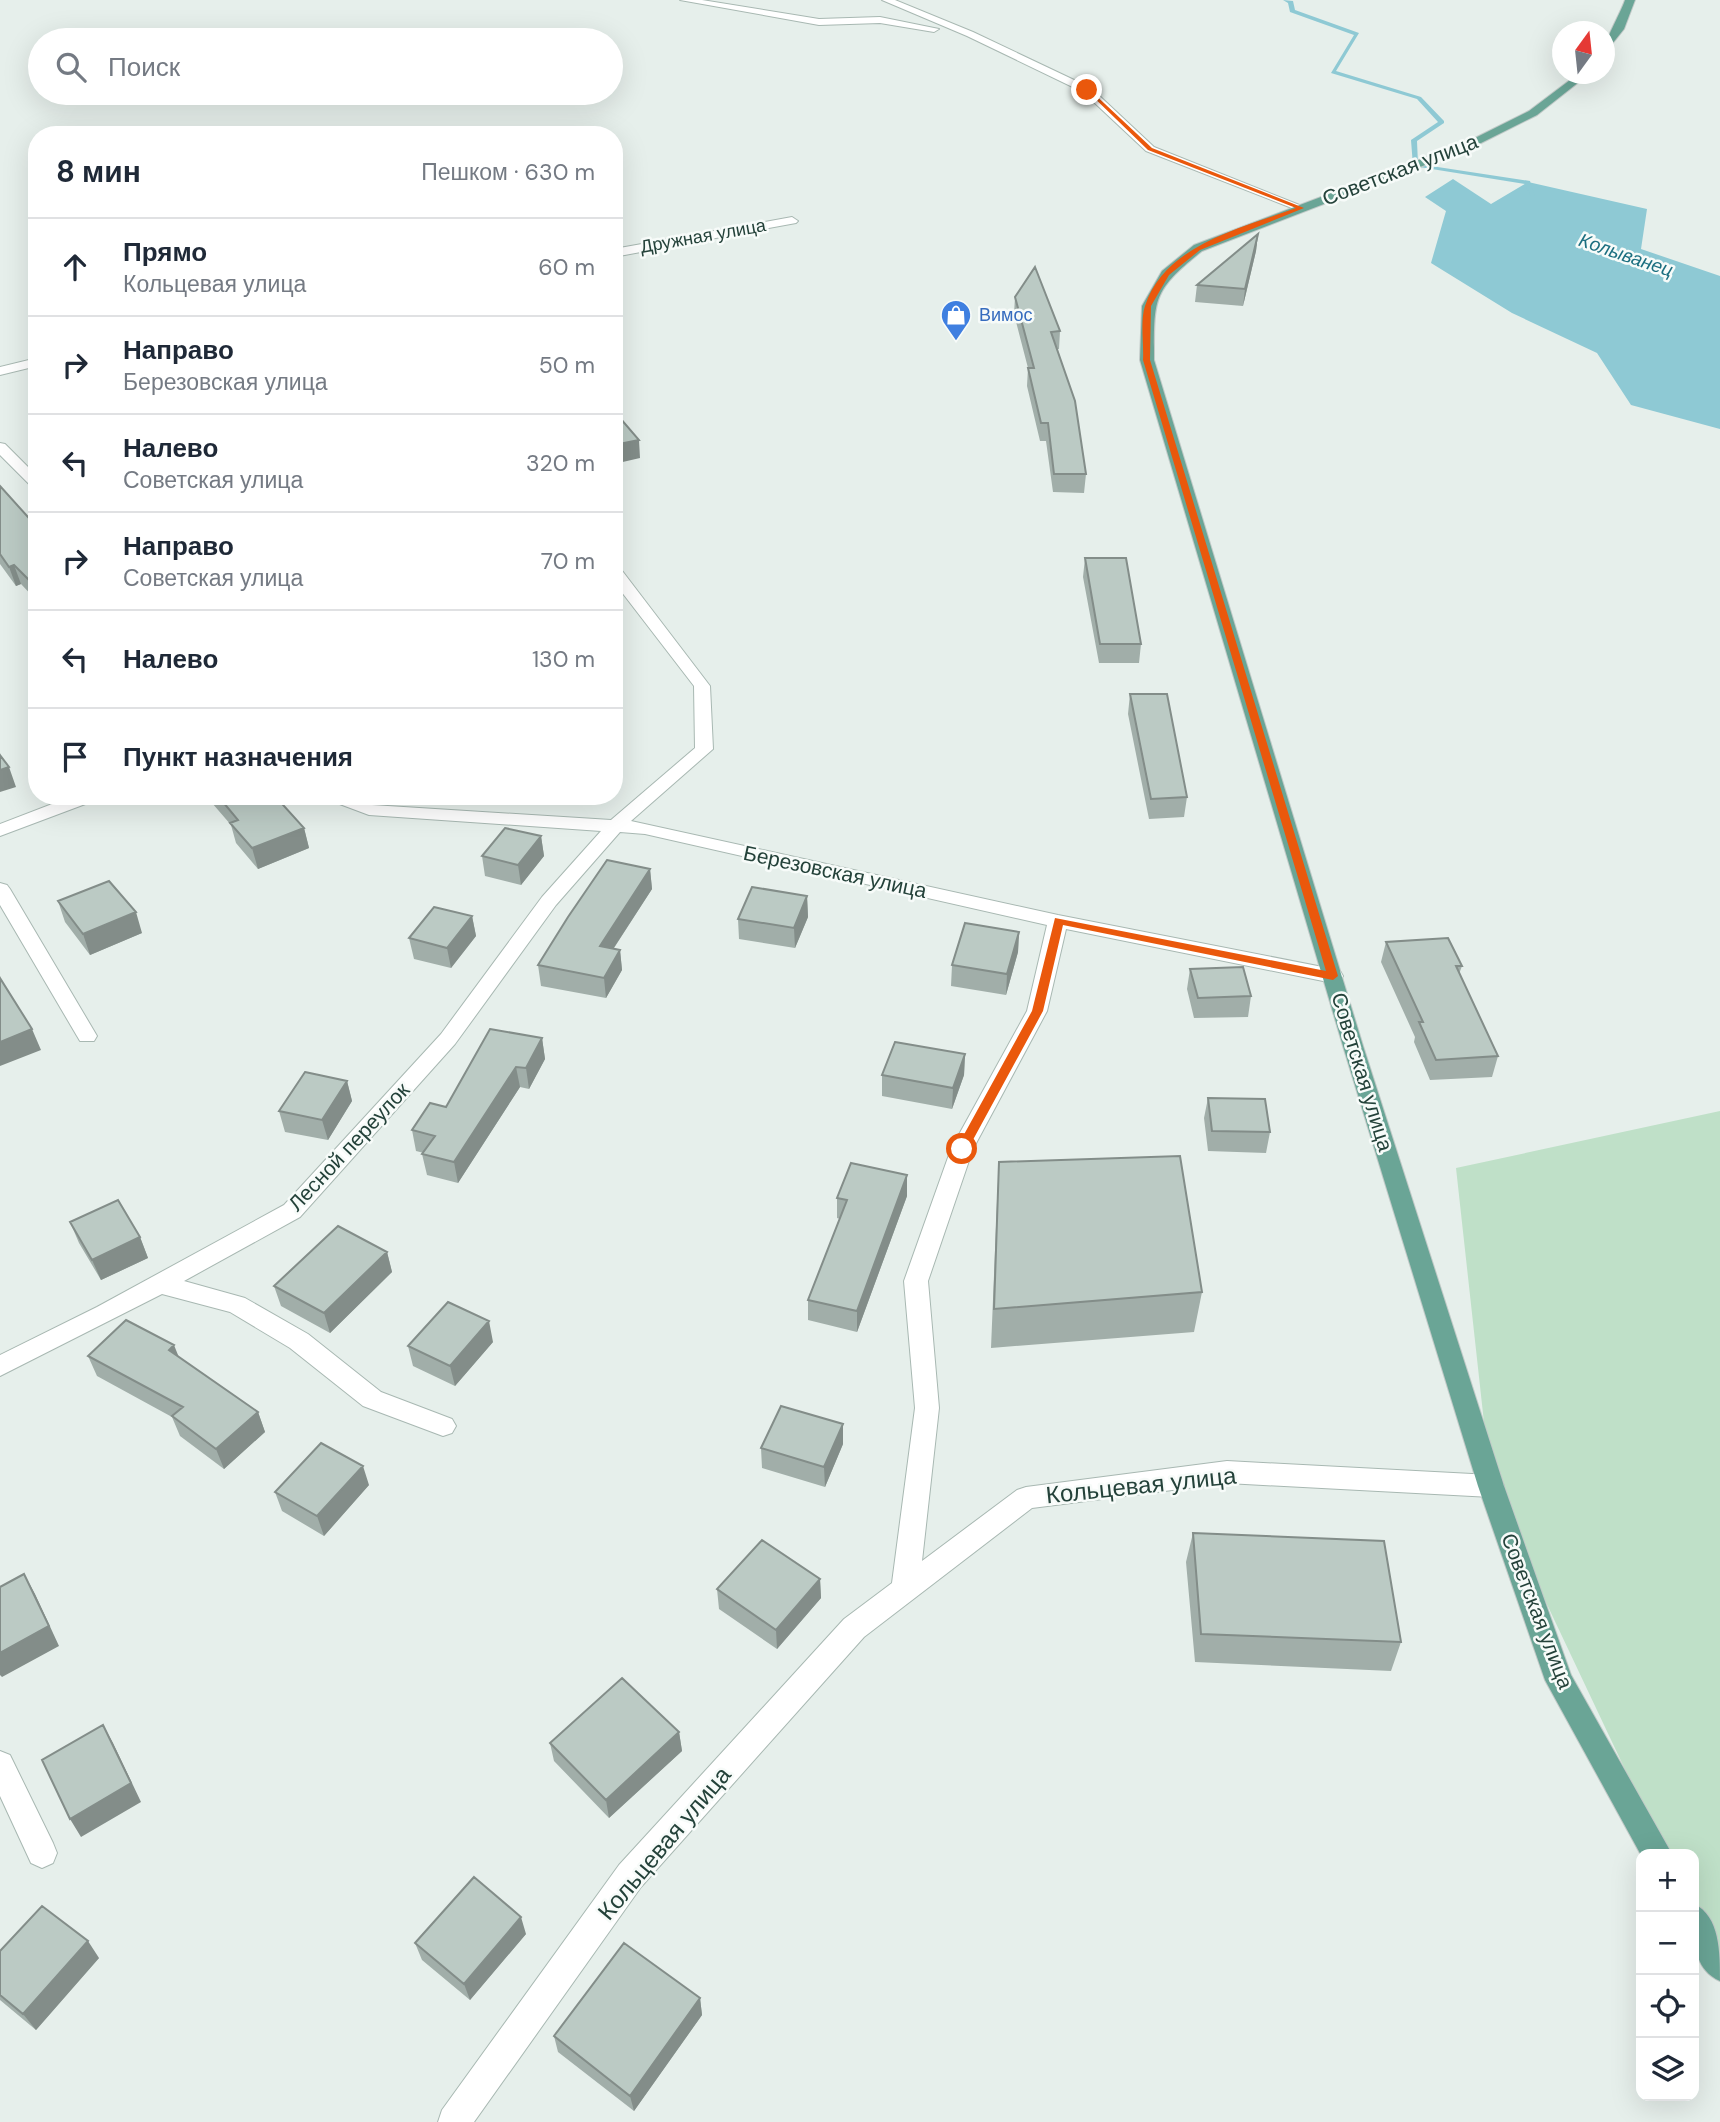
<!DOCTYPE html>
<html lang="ru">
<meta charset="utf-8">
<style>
:root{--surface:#fff;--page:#f2f2f3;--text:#1f2937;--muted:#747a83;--line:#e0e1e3}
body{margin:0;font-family:"DM Sans",sans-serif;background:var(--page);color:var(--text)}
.controls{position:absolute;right:21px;bottom:21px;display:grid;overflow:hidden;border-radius:14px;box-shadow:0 7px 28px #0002}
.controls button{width:63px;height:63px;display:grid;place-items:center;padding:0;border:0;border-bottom:2px solid var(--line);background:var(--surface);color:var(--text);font:35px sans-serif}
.compass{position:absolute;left:1552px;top:21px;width:63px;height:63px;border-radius:50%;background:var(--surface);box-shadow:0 7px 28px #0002;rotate:15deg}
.stop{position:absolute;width:21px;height:21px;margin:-16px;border:5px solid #ea580c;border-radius:50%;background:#fff}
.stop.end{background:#ea580c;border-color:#fff;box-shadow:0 2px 7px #0008}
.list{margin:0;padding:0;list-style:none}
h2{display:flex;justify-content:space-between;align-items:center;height:91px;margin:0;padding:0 28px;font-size:30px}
h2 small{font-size:23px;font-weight:400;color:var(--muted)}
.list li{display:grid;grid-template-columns:46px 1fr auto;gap:21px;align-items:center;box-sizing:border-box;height:98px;padding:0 28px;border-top:2px solid var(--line)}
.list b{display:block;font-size:26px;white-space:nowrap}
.list p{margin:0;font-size:23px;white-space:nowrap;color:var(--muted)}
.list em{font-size:23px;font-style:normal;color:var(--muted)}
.icon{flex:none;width:38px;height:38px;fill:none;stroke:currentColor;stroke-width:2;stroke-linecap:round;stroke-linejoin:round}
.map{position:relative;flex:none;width:1720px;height:2122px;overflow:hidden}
.search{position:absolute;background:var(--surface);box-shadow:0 7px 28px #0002;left:28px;top:28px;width:595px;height:77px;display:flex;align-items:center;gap:18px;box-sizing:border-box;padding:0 24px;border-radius:38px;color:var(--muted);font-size:26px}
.panel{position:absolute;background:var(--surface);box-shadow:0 7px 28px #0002;left:28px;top:126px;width:595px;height:679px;border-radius:28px}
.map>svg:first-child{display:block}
.green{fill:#bfe0c8}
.water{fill:#8ec9d4}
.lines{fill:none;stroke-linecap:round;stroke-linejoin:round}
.stream{fill:#8ec9d4;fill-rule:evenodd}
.minor-casing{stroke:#a8b8b2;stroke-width:2}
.major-casing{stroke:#c2cac8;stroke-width:2}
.minor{fill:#fff;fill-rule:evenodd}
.major{fill:#6aa596;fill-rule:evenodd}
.wall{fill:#a1aea9}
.shaded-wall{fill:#838d89}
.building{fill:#bbcac4;stroke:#838d89;stroke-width:2}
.route{fill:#ea580c}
.labels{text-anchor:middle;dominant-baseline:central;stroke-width:5;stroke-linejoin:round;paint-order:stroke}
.far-street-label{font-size:18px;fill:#24423a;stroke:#f7fbf9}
.far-shop-label{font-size:18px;fill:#366cbe;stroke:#f7fbf9;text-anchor:start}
.far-water-label{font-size:19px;font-style:italic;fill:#1c6f80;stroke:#f7fbf9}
.street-label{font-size:21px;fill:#24423a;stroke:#f7fbf9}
.near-street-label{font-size:24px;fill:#24423a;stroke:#f7fbf9}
</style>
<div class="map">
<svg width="1720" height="2122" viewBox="0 0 1720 2122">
<rect width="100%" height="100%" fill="#e6efeb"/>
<path class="green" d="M1720,1111v854l-26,-51v-60h-29l-174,-368 -35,-318z"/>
<path class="water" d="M1453,179l38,25 37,-22 119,27 -6,40 79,27v153l-89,-24 -34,-52 -85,-40 -81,-50 15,-52 -21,-14z"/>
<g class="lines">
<path class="stream" d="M1283,0l10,1 2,9 64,23 -23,38 85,26 23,24v2l-27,18 1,23 112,17 5,16h-4l-6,-13 -112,-18 -2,-26 27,-18 -21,-23 -86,-26 23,-38 -64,-23 -2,-9z"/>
<g class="minor-casing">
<path id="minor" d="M680,0h22l117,19 61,-2 59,12 -5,3 -54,-9 -61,2z
M882,0h13l78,32 118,56 63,59 153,61 -10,2 -151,-59 -63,-59 -116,-56z
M792,217l6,4 -2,2 -182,34v-8z
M37,358v8l-37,9v-8z
M0,443l5,1 32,32v12l-5,-1 -32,-32z
M614,566l6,2 90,118 3,63 -82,72 427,94 275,54 7,2 3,5 -3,5 -7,2 -267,-54 -19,82 -74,138 -45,132 11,127 -17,153 95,-71 9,-3 201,-26 264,14 9,3 4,8 -4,8 -9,3 -264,-14 -195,25 -168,129 -223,250 -167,235h-36l4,-12 177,-245 225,-246 48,-36 23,-175 -11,-127 47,-132 76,-138 20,-86 -402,-91 -25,-2 -64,73 -101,139 -155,173 -116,64 61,17 63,36 73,58 71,27 4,7 -4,7 -9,3 -80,-30 -73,-58 -60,-36 -68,-18 -162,82v-21l97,-48 187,-102 157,-171 101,-137 59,-66 -232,-16 -40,-15 -3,-4h25l21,9 239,15 84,-72 -1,-62 -80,-104z
M73,796h26l-3,4 -96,36v-12z
M0,883l7,2 3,4 87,147 -3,5h-14l-3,-5 -77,-131z
M0,1751l10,4 43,88 4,10 -4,10 -11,5 -11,-5 -31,-67z"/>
</g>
<g class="major-casing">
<path id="major" d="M1625,0h10l-11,29 -20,25c0,-14 16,-39 21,-54z
M1578,74h11l-52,41 -60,30 -275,106c-50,40 -48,47 -48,109l209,686 141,440 67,189 101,179 -31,1 -96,-175 -67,-194 -135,-440 -203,-686 2,-54 20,-35 32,-26 275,-104 60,-30z
M1694,1904c26,12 26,49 26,77 -30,-13 -27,-50 -26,-77z"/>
</g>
<use href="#minor" class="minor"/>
<use href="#major" class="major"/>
</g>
<path class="wall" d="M1258,234l-2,17 -13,55 -48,-4 2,-17z
M1015,297l45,34 -1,18h-2l29,125 -2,19 -31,-1 -7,-51h-6l-13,-55 1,-18 -14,-54z
M0,486l37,41v74l-16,-17 -5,2 -16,-22z
M1085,558l56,86 -2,19h-40l-16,-86z
M1130,694l57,103 -3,20 -35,2 -21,-105z
M206,796h69l29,32 5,20 -51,21 -22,-26 -5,-18z
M541,836l3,20 -23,29 -36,-9 -3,-20z
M650,869l2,20 -38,59 6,2 2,20 -16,28 -65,-12 -3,-21z
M807,896l1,21 -13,31 -56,-9 -1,-20z
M58,901l84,32 -52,22 -25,-33z
M472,916l4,20 -25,32 -37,-9 -5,-21z
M1019,932l-1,20 -12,43 -55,-9 1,-21z
M1386,942l76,24 -3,8 39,82 -6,21 -62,3 -16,-38 1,-5 -34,-75z
M1190,969l61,27 -3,21 -54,1 -7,-29z
M542,1038l3,21 -16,30 -9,-2 -62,96 -31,-8 -5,-21 2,-1 -8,-2 -4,-21 34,-23z
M965,1054l-1,21 -12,34 -70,-13v-21z
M347,1081l5,20 -24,39 -43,-8 -6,-21z
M1208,1098l62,34 -4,21 -58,-2 -4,-33z
M999,1162l203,130 -8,40 -203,16 6,-146z
M907,1175v21l-50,136 -49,-12v-20l32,-81 -3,-1v-20z
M70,1222l70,15 8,21 -47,22 -22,-37z
M387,1252l5,20 -62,61 -49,-27 -7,-20z
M493,1342l-38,44 -42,-20 -5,-20z
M88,1356h90l80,56 7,20 -41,37 -44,-33 -8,-19 -75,-41z
M843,1444l-18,43 -63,-19 -1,-20z
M369,1485l-45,51 -42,-25 -7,-19z
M1193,1533l208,109 -10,29 -196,-9 -9,-100z
M820,1579l1,19 -44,51 -58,-40 -2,-20z
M679,1732l3,19 -73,67 -55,-57 -4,-18z
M526,1934l-56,66 -48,-40 -7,-17z
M0,1951l99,7 -63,72 -36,-30z
M700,1998l2,17 -68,96 -76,-59 -4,-16z"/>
<path class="shaded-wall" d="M1258,234l-2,17 -13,55 2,-17z
M639,440l1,18 -26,6v-19z
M14,565l7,19 -5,2 -7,-19z
M9,767l7,20 -16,5v-22z
M304,828l5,20 -51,21 -6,-21z
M541,836l3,20 -23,29 -3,-20z
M650,869l2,20 -50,77 -2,-20z
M807,896l1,21 -13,31 -1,-20z
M136,912l6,21 -52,22 -7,-21z
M472,916l4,20 -25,32 -4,-20z
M1019,932l-1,20 -12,43 1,-21z
M620,950l2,20 -16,28 -2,-20z
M32,1029l9,21 -41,16v-24z
M542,1038l3,21 -16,30 -3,-21z
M965,1054l-1,21 -12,34 1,-21z
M516,1067l4,20 -62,96 -4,-21z
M347,1081l5,20 -24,39 -6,-20z
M907,1175v21l-50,136v-21z
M140,1237l8,21 -47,22 -9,-20z
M387,1252l5,20 -62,61 -6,-20z
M489,1321l4,21 -38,44 -5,-20z
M174,1345l8,20 -13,-15z
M258,1412l7,20 -41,37 -8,-20z
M843,1424v20l-18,43 -1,-20z
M363,1466l6,19 -45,51 -7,-20z
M24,1574l11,20 24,52 -57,31 -2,-2v-22z
M820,1579l1,19 -44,51 -1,-19z
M103,1725l10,18 28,59 -60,35 -11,-18z
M679,1732l3,19 -73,67 -3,-18z
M521,1917l5,17 -56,66 -6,-16z
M88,1941l11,17 -63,72 -13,-16z
M700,1998l2,17 -68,96 -4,-15z"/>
<path class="building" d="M1258,234l-13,55 -48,-4z
M1035,267l25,64 -9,1 24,69 11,73h-32l-6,-51h-7l-13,-55h6l-19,-71z
M614,411l25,29 -25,5z
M0,486l37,41v61l-23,-23 -5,2 -9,-13z
M1085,558h41l15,86h-41z
M1130,694h37l20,103 -36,2z
M0,755l9,12 -9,3z
M218,796h57l29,32 -52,20 -22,-25 8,-3z
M505,828l36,8 -23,29 -36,-9z
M607,860l43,9 -50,77 20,4 -16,28 -66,-13 30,-48z
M109,881l27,31 -53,22 -25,-33z
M752,887l55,9 -13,32 -56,-9z
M434,907l38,9 -25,32 -38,-10z
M965,923l54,9 -12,42 -55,-9z
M1448,938l14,28h-6l42,90 -62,4 -17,-38h4l-37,-80z
M1243,967l8,29 -53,2 -8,-29z
M0,978l32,51 -32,13z
M490,1029l52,9 -16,30 -10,-1 -62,95 -32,-8 13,-18 -23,-6 18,-27 16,4z
M895,1042l70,12 -12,34 -71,-13z
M305,1072l42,9 -25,39 -43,-9z
M1208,1098l57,1 5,33 -58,-1z
M1180,1156l22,136 -208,17 5,-147z
M851,1163l56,12 -50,136 -49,-11 39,-100 -10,-2z
M118,1200l22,37 -48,23 -22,-38z
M338,1226l49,26 -63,61 -50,-27z
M448,1302l41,19 -39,45 -42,-20z
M126,1320l48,25 -5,5 89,62 -42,37 -44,-33 11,-9 -95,-51z
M781,1406l62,18 -19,43 -63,-19z
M321,1443l42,23 -46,50 -42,-24z
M1193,1533l191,8 17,101 -200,-8z
M762,1540l58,39 -44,51 -59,-41z
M24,1574l25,52 -49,27v-66z
M622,1678l57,54 -73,68 -56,-57z
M103,1725l28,58 -61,36 -28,-59z
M474,1877l47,40 -57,67 -49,-41z
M42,1906l46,35 -65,73 -23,-19v-44z
M624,1943l76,55 -70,98 -76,-60z"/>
<path class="route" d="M1085,89h4l63,59 152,60 -104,42 -31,25 -18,31 -1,54 188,616 -5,4 -270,-55 -20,86 -75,138 -6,5 -6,-5 76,-138 23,-93 271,53 -183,-611c1,-16 -3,-39 2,-54 20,-62 98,-78 151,-98l-148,-58z"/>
<defs>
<g id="shop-pin" transform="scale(1.575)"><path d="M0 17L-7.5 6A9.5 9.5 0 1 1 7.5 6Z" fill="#3f7fe0" stroke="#f7fbf9"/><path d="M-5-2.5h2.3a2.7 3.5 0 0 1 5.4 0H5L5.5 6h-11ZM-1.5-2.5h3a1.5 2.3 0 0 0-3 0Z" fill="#fff"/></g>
</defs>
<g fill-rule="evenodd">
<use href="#shop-pin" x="956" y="315"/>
</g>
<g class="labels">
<g class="far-street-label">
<text transform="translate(703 236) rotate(-10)">Дружная улица</text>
</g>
<g class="far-shop-label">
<text x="979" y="315">Вимос</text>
</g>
<g class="far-water-label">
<text transform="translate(1626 255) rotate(19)">Колыванец</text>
</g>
<g class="street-label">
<text transform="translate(1400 170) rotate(-21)">Советская улица</text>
<text transform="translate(835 872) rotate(12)">Березовская улица</text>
<text transform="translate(1362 1072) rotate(73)">Советская улица</text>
<text transform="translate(349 1147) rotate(-47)">Лесной переулок</text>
<text transform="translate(1537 1611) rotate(69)">Советская улица</text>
</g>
<g class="near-street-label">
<text transform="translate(1141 1485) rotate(-6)">Кольцевая улица</text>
<text transform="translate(664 1843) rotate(-50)">Кольцевая улица</text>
</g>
</g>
</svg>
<div class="controls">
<button>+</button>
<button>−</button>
<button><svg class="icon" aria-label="locate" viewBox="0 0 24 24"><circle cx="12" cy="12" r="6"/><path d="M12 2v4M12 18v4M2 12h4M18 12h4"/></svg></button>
<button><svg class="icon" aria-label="layers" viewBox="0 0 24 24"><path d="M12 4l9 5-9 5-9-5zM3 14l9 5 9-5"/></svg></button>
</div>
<svg class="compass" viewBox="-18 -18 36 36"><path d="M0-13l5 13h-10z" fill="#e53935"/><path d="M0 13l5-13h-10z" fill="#747a83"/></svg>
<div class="stop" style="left:962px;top:1149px"></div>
<div class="stop end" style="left:1087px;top:90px"></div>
<div class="search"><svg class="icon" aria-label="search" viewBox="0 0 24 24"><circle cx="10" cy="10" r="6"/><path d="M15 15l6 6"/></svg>Поиск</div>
<section class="panel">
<h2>8 мин<small>Пешком · 630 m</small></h2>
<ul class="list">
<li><svg class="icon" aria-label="ahead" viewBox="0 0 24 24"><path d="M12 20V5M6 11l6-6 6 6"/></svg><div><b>Прямо</b><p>Кольцевая улица</p></div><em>60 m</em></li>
<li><svg class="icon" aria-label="right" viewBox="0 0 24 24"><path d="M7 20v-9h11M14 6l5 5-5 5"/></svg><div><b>Направо</b><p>Березовская улица</p></div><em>50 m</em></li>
<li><svg class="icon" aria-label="left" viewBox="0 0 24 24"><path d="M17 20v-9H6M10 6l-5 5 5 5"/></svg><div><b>Налево</b><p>Советская улица</p></div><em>320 m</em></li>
<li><svg class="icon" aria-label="right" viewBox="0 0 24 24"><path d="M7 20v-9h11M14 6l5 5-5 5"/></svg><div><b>Направо</b><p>Советская улица</p></div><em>70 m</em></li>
<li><svg class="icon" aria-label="left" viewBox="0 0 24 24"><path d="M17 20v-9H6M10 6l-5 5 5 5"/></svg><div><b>Налево</b></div><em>130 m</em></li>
<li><svg class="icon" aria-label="arrive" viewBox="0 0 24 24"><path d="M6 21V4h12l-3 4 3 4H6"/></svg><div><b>Пункт назначения</b></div></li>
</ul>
</section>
</div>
